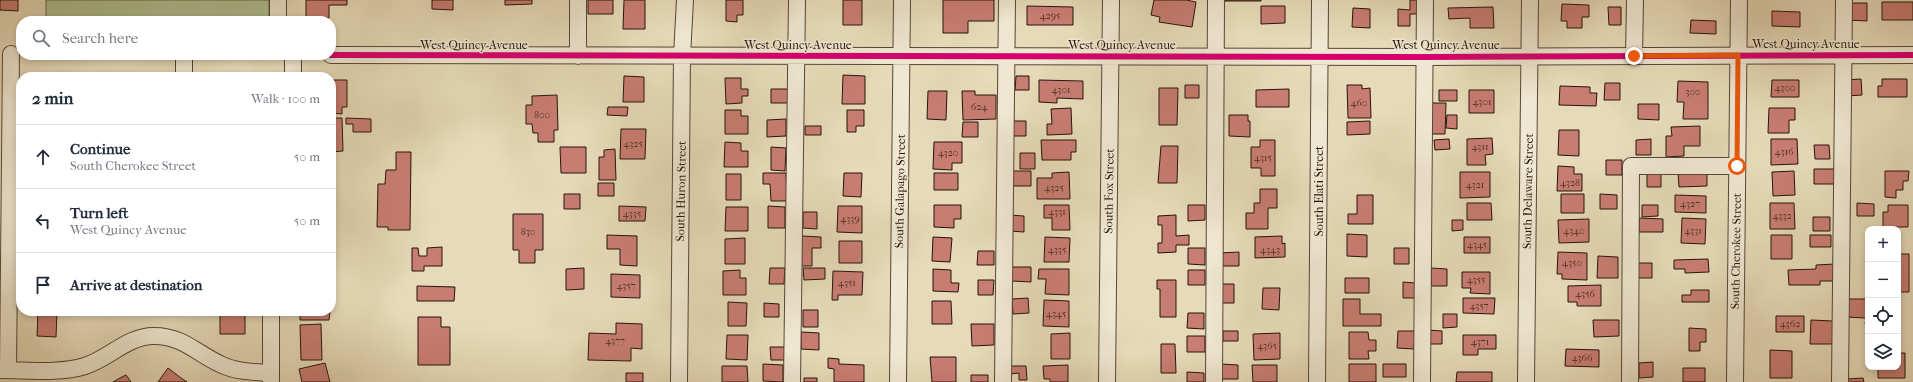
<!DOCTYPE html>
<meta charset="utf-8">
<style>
:root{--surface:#fff;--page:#f6f6f7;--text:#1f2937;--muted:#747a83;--line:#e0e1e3}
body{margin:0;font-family:"IM FELL French Canon",serif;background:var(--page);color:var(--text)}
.controls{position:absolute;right:12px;bottom:12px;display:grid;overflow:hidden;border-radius:8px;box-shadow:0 2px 6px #0003}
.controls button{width:36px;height:36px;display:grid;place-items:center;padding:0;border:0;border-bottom:1px solid var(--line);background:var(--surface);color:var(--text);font:20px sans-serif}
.stop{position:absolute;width:12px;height:12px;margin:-9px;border:3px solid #ea580c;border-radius:50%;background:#fff}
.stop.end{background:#ea580c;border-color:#fff;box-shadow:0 1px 4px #0008}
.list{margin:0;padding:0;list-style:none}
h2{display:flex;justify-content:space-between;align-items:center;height:52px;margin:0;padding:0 16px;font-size:17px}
h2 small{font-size:13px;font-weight:400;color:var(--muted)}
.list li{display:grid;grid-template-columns:26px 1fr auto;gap:12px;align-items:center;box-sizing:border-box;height:64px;padding:0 16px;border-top:1px solid var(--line)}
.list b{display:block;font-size:15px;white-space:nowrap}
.list p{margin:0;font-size:13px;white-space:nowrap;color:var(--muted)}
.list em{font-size:13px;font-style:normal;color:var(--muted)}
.icon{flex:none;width:22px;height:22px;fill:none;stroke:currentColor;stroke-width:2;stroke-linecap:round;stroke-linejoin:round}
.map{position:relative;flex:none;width:1913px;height:382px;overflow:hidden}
.search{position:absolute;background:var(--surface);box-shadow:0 2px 6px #0003;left:16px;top:16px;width:320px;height:44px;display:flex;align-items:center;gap:10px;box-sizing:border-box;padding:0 14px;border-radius:16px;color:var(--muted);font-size:15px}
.panel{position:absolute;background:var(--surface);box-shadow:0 2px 6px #0003;left:16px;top:72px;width:320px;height:244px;border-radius:16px}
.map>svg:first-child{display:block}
.green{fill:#afc193;stroke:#6a6a4e}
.building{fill:#c87d73;stroke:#26140a}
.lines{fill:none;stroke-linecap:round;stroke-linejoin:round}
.minor-casing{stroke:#564636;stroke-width:18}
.minor{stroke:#efe7d1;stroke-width:16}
.cycleway-casing{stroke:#efe7d1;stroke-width:8}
.cycleway{stroke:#d6006c;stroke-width:6}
.route{stroke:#ea580c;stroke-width:5}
.labels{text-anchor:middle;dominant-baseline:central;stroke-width:3;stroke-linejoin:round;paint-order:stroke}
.number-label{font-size:10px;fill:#4e2e24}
.street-label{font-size:12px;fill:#26140a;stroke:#efe7d1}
</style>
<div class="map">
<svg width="1913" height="382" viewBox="0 0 1913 382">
<rect width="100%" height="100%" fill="#e6dab8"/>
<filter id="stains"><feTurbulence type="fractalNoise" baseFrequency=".005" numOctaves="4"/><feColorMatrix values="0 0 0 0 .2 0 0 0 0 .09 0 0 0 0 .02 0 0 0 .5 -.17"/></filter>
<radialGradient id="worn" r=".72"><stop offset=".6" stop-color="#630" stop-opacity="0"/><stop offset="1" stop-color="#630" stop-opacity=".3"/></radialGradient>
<path class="green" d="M46,0h223v16l-5,5h-218z"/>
<path class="building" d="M0,0h18v11l-18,-1z
M306,0h41v5h-18v13h-23z
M432,0h21v10l-21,-1z
M505,0h27v4l-27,1z
M588,0h25v14h-25z
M624,0h21v29h-22z
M726,0h17v15h-6v7l-11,-1z
M843,0h19v25h-19z
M943,0h51v21h-26v12h-25z
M1154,0h32l10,2 -4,25 -33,-5 1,-5 -9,-2z
M1221,0h40v1h-40z
M1410,0h7v14h-7v12h-12v-17l12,1z
M1882,2h31v18h-31z
M1848,3h19v18l-19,-1z
M1562,4l27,1v12h-7v11h-15v-7h-6z
M1027,6l46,1v18h-46z
M1261,6h24v17l-24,1z
M1493,7l1,21h-24v-10l-21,1 -1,-11z
M1608,7h13v18h-12z
M1353,8l17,1v19l-18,-1z
M1772,11l28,1v15l-28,-1z
M1691,20l25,1v13l-26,-1z
M151,73v4h-20v-3z
M843,75l22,1v28h-23z
M624,76l20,1v25h-21z
M1016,76h13v14h-14z
M725,78h16v11h7v7h-6v7l-16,1z
M1861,79l1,16 -15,1 -1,-16z
M1882,79h25v18h-29v-11h4z
M331,80h16v27h-5v7l-11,-1z
M1039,80l44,1v18l-26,-1v5l-18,-1z
M1772,80h27v17h-28z
M1678,81l30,1v37h-25l1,-17h-7z
M1605,83h15v17h-16z
M1185,85h14v13h-14z
M1347,85h15v4l8,-1 1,30h-23z
M1560,86l30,1v6h7l-1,13 -37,-1z
M1159,88h19l-1,37h-18z
M771,89h17v14h-17z
M1289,89v18h-33v-17z
M1439,90h18v11h-18z
M1469,90h25v23h-25z
M928,91h19l-1,29 -19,-1z
M962,91h13v4h21v24l-33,1z
M557,95l1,35h-4v12h-16v-9h-5l-1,-9h-6v-19h6v-9z
M1431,103h15l-1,31h-14z
M1638,104h21v16l-21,-1z
M608,107h20l-1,9 -20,-1z
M1071,108l1,26 -25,1v-11h5l-1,-15z
M1769,108h26v12h-6v13h-21z
M725,110h16v6h7v18h-23z
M847,110h17v16h-8v6h-9z
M1229,115h19v6h2v16l-21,-1z
M1447,115h10v14l-11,-1z
M331,118h11l1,33 -12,1z
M346,118l25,1v13h-18v-8h-7z
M786,119v17l-19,1v-17z
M1010,121h16v15h-16z
M1370,121v13l-23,1v-13z
M963,122h15v15h-16z
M805,126h16v9h-16z
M1700,126v20h-16v10l-18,1v-21h6l-1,-9z
M621,129h25l-1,30h-25z
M1559,130h20v26l-21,-1z
M1492,138l1,16 -8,1 1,10h-19v-26z
M1449,139l1,10 -15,1 -1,-10z
M1651,139v16h-15v-15z
M1771,139h26l1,25 -27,1z
M1041,140h35v12h-5v8h-29z
M1260,140h15v36h-14v-8h-10v-21h9z
M725,142l16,1v8h7v16h-24z
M934,142h28v21h-10v7l-19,-1z
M1814,145h15l1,14h-15z
M1161,146h17l-1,37h-19z
M560,147h26v26h-25z
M771,147l15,1 -1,23 -14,-1z
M615,149l1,31h-17v-23h5v-7z
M396,152h15l-1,78h-22v-3h-11l1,-43h7l1,-14h10z
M1020,153h15v16h-15z
M1606,160h16v15h-16z
M1558,166l16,1v7h8v17h-25z
M1814,169h21l-1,15h-20z
M1011,171h20v15h-21z
M1794,171l1,24 -22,1 -1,-24z
M1885,171h24l-1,10h-5v9h-7v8l-11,-1z
M1069,172l1,27h-33v-21h15v-5z
M1460,172h30v25l-30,1z
M1647,172h14v15h-14z
M763,173h23l1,28h-16l-1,-17h-7z
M844,173h18l-1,24 -18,-1z
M934,173h24v17h-24z
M1678,173h29v13l-28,1z
M726,174h15v26h-15z
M598,183h16v13h-16z
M1260,189h17v19h-9v21h-22v-16h8v-10h6z
M564,194h16v15h-16z
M1561,194h23v19h-23z
M1600,194l17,1v14h-17z
M1357,195h16v29h-25v-10h9z
M1675,195l31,1v17l-31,-1z
M1467,203h24l1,17h-25z
M1770,203h24l1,26h-25z
M1857,203l17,1v12h-17z
M934,205h27v14h-7v9l-20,-1z
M1044,205h25l1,25h-18v-12h-8z
M1188,205h17v15l-17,1z
M1642,205h16v11l-16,1z
M1888,205h20v22h-25v-15h5z
M619,206l27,1 -1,14h-26z
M768,206l17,1v21h-17z
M838,206h24v27l-25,-1z
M726,207h22v24h-23z
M803,212h14v17l-14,-1z
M513,214h30v36h-8v13h-16v-13h-6z
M1009,215l15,1v16l-15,-1z
M1176,215v21l13,-1v10h-13v7l-18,1v-10h4v-18h-4v-9z
M1813,217h17v14h-17z
M1639,218l24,1v13h-24z
M1682,218l24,1 -1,25 -24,-1z
M1589,219v23l-30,1 -1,-23z
M1452,220h11v10l-11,1z
M1347,234l20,1v22l-20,-1z
M607,235l30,1v30l-17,-1v-16h-13z
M1771,235h21v24h-21z
M1810,235h21v12h-21z
M802,236l19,1v11h-9v18h-11z
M1282,236v8l3,-1v14l-30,1v-21z
M933,237l19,1 -2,24 -18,-1z
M1045,237l25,1 -1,24h-25z
M1464,237h26v16h-26z
M745,238v26h-20v-25z
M839,241h23v22h-23z
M442,247v19h-18v5h-12v-23h6l1,8h8v-8z
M1188,248h17v17l-17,-1z
M1394,248h15v16h-15z
M1866,250h2v14h-2z
M978,251h16v14h-17z
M331,252l4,1 -2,16h-2z
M1239,252v14h-18l-1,-13z
M1558,252l29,1v27l-25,-1v-5h-5z
M1898,254h11v38h-11z
M1598,256l20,1v21h-21z
M1708,259l1,13 -24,1v-4h-11v-9z
M1638,263h14v15h-14z
M1835,264v17h-15v4h-31l-1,-15 28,-1v-4z
M1012,267h19v15l-20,-1z
M584,268v21l-18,1v-21z
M770,268h15l-1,16h-15z
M803,268h22v11l-21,1z
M1431,268l16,1v17h-16z
M933,269l18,1v13h8l-1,9 -25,-1z
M1039,269h30v26l-24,-1 1,-15h-8z
M740,270v8h6v17h-23v-24z
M1188,270h17v15h-17z
M833,271l30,1 -1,23h-24v5h-6z
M1462,272h28v22l-20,-1 1,-5h-9z
M611,274l29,1v23l-29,-1z
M1345,278h24v15h-24z
M978,280h16l-1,15h-15z
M1157,280h19v37h-16v-28h-3z
M1403,282l12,1v15h-12z
M1219,284h15v19h-15z
M1601,285v21h-24v-4h-9v-16z
M417,286l38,1 -1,14h-37z
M1263,288h17l-1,22 -17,-1z
M1691,290h18v12h-27v-7h9z
M1028,298l1,15 -16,1 -1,-15z
M1463,298h32l-1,16 -31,-1z
M1343,299h17v15h21v12h-38z
M1845,299h23v25h-3l1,-6 -21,-1z
M1044,300l25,1v26l-26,-1z
M932,301h19l1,23h-20z
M728,302l19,1 -1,23h-18z
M764,303l15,1v13h-15z
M803,310h15v17h-15z
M185,311h17l-2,4z
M220,311h25v23h-25z
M300,311h30l-1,9h-29z
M38,312h19l-1,25 -19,-1z
M1188,313h16v16l-17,-1z
M1443,314h14v13l-14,1z
M1776,316h28v16h-28z
M418,317h23v10h9v38h-32z
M1593,320h26v16l-25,1z
M1811,320l22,1v23h-23z
M616,323l26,1v25l-11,-1v13l-43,-1 1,-27 27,1z
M321,324l1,36h-21l-1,-35z
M971,324h23v21l-22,1z
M1689,328l17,1v13h-6v9h-11z
M1428,330l14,1v13h-14z
M1223,331h15v10h-15z
M1398,331h17l-1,18 -17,-1z
M801,332l18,1v17l-18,-1z
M1349,332h19l1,8h7v11h-8l1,8h-20z
M1070,333v26h-19v-25z
M1280,333v26l-26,1 -1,-26z
M727,335h21l-1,25 -21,-1z
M1463,335h33v14h-18v6h-15z
M1187,336h18v16h-18z
M1161,344h14l1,29h-15z
M770,347h16v13h-15z
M1566,349l33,1v17l-34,-1z
M1770,350l22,1v27h-22z
M1898,353h7v25h-27v-11h20z
M930,357h26v25h-24z
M828,358l11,1v5l25,1v17h-30v-13l-6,-1z
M1653,362v15l-14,1v-15z
M325,363l5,19h-28l-3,-13z
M763,364l20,1v17l-20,-1z
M1221,364l17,1v14h-17z
M1349,364h27v18h-27z
M1383,364h23v13h-23z
M1068,365v17h-18v-3h-6l-1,-13z
M1252,365h25v17h-24z
M722,366h25l1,16h-26z
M1011,366h15l1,14h-8v-7l-8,1z
M168,368l13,10 6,4h-29z
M1683,368h22v14h-22z
M1187,372l17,1v9h-17z
M1457,372h35v10h-36z
M626,373h17v9h-17z
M126,375l5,7h-18l7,-4z
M971,375h17v7h-17z
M804,378h13v4h-13z
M1863,378l1,4h-17v-3z"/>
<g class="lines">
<g class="minor-casing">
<path id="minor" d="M278,21v-21
M331,55l1093,2 489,-2
M578,56v-56
M1634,56l1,-56
M184,77v-22
M293,77v-22
M0,370c28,0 58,4 85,-4 25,-8 42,-30 69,-30 29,0 42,17 66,28 16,8 33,8 50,9
M8,370l3,-316
M271,382v-71
M679,382l3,-326 3,-56
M792,382l5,-382
M898,382l4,-382
M1003,382l4,-382
M1107,382l4,-382
M1214,382l2,-382
M1317,382l3,-382
M1422,382l3,-382
M1526,382l4,-382
M1630,382l1,-216h106
M1735,382l4,-382
M1840,382l4,-382"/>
</g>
<use href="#minor" class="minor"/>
<g class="cycleway-casing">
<path id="cycleway" d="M331,55l1093,2 489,-2"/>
</g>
<use href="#cycleway" class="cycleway"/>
</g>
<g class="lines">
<path class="route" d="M1634,56l104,-1 -1,111"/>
</g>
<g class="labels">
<g class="number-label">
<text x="1050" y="16">4295</text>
<text x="1785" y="88">4300</text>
<text x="1061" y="90">4301</text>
<text x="1693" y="92">300</text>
<text x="1482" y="102">4301</text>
<text x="1359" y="103">460</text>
<text x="979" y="107">624</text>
<text x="542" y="115">800</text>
<text x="633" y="144">4325</text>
<text x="1480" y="147">4311</text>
<text x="1784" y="152">4316</text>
<text x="948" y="153">4320</text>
<text x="1263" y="158">4315</text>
<text x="1570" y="183">4328</text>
<text x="1475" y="185">4321</text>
<text x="1054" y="188">4325</text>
<text x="1690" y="204">4327</text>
<text x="1057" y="212">4331</text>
<text x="632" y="214">4335</text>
<text x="1782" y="216">4332</text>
<text x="850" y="219">4339</text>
<text x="1574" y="231">4340</text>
<text x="1693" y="231">4331</text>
<text x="528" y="232">830</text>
<text x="1477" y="245">4345</text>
<text x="1057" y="250">4335</text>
<text x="1270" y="250">4343</text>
<text x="1572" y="263">4350</text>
<text x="1476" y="280">4355</text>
<text x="847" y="283">4351</text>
<text x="626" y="286">4357</text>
<text x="1585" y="294">4356</text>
<text x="1479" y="306">4357</text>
<text x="1056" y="314">4345</text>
<text x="1790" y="324">4362</text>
<text x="615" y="341">4377</text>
<text x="1480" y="342">4371</text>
<text x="1267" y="346">4365</text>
<text x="1582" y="358">4366</text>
</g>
<g class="street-label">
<text x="1806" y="44">West Quincy Avenue</text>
<text x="474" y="45">West Quincy Avenue</text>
<text x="798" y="45">West Quincy Avenue</text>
<text x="1122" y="45">West Quincy Avenue</text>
<text x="1446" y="45">West Quincy Avenue</text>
<text transform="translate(681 191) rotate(-89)">South Huron Street</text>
<text transform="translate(900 191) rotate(-89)">South Galapago Street</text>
<text transform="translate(1109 191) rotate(-89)">South Fox Street</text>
<text transform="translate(1319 191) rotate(-90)">South Elati Street</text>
<text transform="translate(1528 191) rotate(-89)">South Delaware Street</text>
<text transform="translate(1736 251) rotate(-89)">South Cherokee Street</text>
</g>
</g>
<rect width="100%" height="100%" filter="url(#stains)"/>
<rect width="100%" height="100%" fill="url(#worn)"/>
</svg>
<div class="controls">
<button>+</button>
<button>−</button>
<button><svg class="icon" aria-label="locate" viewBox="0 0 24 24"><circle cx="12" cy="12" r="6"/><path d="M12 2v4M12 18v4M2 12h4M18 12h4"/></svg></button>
<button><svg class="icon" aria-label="layers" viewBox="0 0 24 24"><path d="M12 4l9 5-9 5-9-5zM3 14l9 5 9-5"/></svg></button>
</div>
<div class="stop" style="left:1737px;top:166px"></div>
<div class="stop end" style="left:1634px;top:56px"></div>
<div class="search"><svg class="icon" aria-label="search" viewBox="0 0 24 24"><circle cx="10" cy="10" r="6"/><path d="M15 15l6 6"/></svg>Search here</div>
<section class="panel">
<h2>2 min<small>Walk · 100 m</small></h2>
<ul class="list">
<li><svg class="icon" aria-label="ahead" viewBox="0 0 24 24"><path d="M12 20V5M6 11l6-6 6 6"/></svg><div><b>Continue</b><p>South Cherokee Street</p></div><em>50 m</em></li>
<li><svg class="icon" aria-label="left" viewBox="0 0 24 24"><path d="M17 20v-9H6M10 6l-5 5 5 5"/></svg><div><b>Turn left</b><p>West Quincy Avenue</p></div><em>50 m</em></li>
<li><svg class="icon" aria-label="arrive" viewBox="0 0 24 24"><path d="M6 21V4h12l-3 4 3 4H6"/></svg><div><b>Arrive at destination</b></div></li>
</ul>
</section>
</div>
